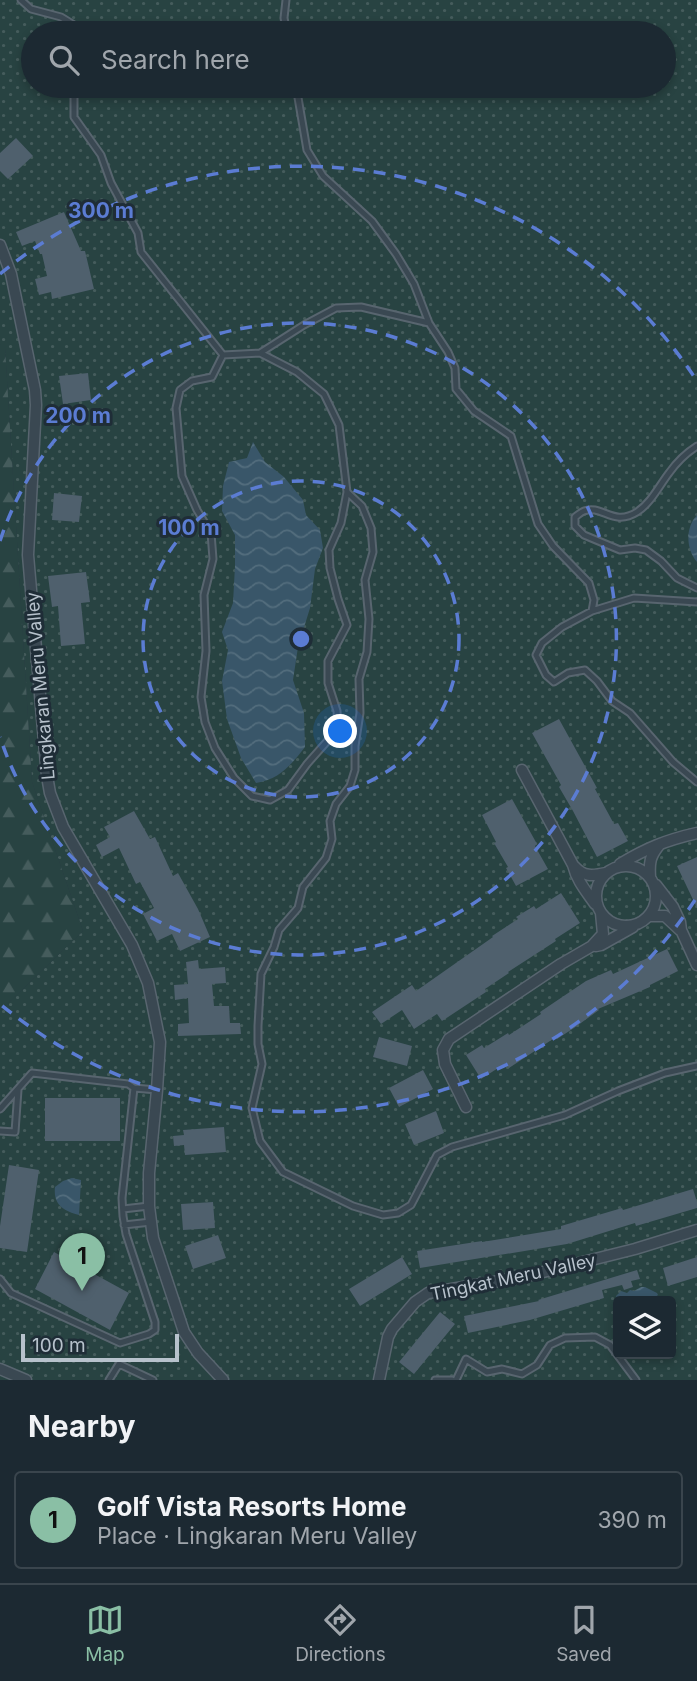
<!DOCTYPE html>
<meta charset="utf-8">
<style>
:root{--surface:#1c2932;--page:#25313a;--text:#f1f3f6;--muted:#a0a6ac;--line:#3a454d;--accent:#8abfa5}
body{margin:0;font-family:Inter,sans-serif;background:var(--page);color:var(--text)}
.controls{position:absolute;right:21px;bottom:21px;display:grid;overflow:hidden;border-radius:7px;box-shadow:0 4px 10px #0003}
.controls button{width:63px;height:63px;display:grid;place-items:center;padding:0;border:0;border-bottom:2px solid var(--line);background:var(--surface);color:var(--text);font:35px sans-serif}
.scale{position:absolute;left:21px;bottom:18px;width:158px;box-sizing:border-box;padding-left:7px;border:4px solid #b7c2cc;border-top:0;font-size:19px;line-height:24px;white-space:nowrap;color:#b7c2cc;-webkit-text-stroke:5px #1f2d37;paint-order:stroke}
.you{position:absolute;left:341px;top:732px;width:24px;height:24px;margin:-18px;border:5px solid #fff;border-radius:50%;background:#1a73e8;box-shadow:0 0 0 10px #1a73e833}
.badge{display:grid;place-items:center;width:46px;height:46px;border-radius:50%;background:var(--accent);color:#111;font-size:23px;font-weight:700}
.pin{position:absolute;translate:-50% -58px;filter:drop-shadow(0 2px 4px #0008)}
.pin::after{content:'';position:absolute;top:37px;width:24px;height:21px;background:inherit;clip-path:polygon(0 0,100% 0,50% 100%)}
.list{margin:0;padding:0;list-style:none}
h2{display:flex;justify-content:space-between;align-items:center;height:91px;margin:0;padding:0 28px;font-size:30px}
h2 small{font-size:23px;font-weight:400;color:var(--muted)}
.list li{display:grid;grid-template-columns:46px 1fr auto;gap:21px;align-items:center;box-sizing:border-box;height:98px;margin:0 14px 14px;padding:0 14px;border:2px solid var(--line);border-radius:7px}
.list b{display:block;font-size:26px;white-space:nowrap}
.list p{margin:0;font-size:23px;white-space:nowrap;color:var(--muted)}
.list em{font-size:23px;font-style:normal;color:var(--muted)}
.icon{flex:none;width:38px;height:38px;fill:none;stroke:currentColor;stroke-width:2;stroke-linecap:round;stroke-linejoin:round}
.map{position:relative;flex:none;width:697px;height:1380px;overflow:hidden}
.search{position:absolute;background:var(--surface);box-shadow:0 4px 10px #0003;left:21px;right:21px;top:21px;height:77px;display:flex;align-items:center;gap:18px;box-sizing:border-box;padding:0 24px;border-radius:38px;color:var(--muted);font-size:26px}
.sheet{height:203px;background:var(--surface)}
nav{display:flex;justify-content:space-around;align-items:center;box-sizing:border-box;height:98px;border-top:2px solid var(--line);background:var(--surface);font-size:19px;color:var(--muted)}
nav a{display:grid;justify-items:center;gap:4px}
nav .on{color:var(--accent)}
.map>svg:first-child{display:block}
.grass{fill:url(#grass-dots);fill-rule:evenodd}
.forest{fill:url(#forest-firs)}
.water{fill:url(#water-waves)}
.building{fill:#4f606d}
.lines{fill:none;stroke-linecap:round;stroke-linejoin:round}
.service-casing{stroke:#58656f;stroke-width:9}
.minor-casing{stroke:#58656f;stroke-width:13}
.service{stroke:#3a4852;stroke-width:5}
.minor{stroke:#3a4852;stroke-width:10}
.ring{fill:none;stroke:#5b7cd3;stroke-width:3.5;stroke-dasharray:12 9}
.labels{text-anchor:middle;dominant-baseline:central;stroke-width:6;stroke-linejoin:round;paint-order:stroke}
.street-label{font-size:18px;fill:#b7c2cc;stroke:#1f2d37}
.centre{fill:#5b7cd3;stroke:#1f2d37;stroke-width:3.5}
.ring-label{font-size:21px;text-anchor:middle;font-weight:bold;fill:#5b7cd3;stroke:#1f2d37;stroke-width:6;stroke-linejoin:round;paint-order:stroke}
</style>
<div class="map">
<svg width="697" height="1380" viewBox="0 0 697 1380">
<defs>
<pattern id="grass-dots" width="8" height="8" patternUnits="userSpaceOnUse" patternTransform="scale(1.75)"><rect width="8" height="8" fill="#284342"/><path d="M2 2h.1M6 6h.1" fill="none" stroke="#455c5c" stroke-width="1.8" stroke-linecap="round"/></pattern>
<pattern id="forest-firs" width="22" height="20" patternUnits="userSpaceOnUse" patternTransform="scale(1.75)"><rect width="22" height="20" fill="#284342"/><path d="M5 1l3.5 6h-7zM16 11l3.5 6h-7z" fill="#455c5c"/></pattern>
<pattern id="water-waves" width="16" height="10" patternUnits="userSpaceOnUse" patternTransform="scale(1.75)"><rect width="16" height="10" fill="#395669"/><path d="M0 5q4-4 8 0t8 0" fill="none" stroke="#536d7d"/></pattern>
</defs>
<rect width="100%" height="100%" fill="#263742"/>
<path class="grass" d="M0,0h697v1380h-697v-369l83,-80 -51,-149 -27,-434 -5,-4zM33,33h631v53h-631zM618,1301h53v53h-53z"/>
<path class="forest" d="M0,344l5,3 27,435 51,149 -83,80z"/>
<path class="water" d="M253,442l12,20 19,15 19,23 3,15 14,15 3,18 -8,21 -5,39 -12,39 -5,33 11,33 1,34c-14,18 -25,32 -49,36l-15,-25 -14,-39 -5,-38 6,-31 -6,-18 11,-29 2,-37v-31l-13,-24 1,-25 6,-24 18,-4z
M697,515v47c-11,-13 -12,-34 0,-47z
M72,1178l9,2 -2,35c-15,-4 -26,-10 -24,-28l8,-6z
M641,1287h4l12,6 1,2 -8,6h-30l-3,-2 -1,-3 5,-5 6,2 3,-3 4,1z"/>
<path class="building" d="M16,138l17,18 -25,23 -8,-8v-18z
M64,212l17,39h4l9,38 -42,10 -1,-7 -12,3 -4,-16 12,-3 -5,-22h-2l-5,-13 -13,5 -6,-14z
M88,373l3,27 -28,4 -4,-28z
M54,493l28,3 -3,26 -27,-2z
M86,572l4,30 -9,1 4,41 -24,2 -3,-40 -6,1 -4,-31z
M559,719l38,69 -2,1 19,35 4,-1 10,18 -31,16 -24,-46 -14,-24 2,-2 -29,-52z
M512,799l25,45 -2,2 13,23 -32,17 -10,-18 2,-1 -14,-24 2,-1 -14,-27z
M134,811l16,28 5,-2 18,39 5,-3 20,36 12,28 -30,14 -8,-17 -15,7 -14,-27 11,-6 -14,-26 -4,2 -17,-36 -17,9 -6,-12 14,-8 -6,-10z
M697,857v51l-20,-42z
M561,893l19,30 -25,16 1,2 -48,31 1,1 -24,16 1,3 -44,29 -5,-7 -23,15 -12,-19 -21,14 -9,-12 40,-27 4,6 77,-54 -1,-1 26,-17 -2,-2 18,-11 2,3z
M667,949l11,22 -28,14v2l-52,22 1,1 -25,18 -17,11 -1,-2 -47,31 -3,-5 -25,16 -15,-24 16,-10 2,3 24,-15 1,2 32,-21 -1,-2 46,-31 25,-11 2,4z
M198,960l1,9 26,-2 1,16 -14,1 2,22h15l1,17h10l1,11 -63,2v-12l11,-1 -1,-25 -13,2 -1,-15 14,-1 -2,-22z
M379,1037l33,9 -5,20 -34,-9z
M423,1070l10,19 -34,18 -10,-19z
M45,1098h75v43h-75z
M436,1111l8,22 -30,12 -9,-21z
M224,1127l2,25 -41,3 -1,-10 -10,1 -1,-10 11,-1 -1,-5z
M9,1165l30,5 -12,82 -27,-4v-22z
M693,1189l4,13v6l-61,18 -1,-3 -68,21 -147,24 -3,-17 65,-10v1l79,-13v-3l61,-18 1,2z
M213,1202l2,26 -32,2 -2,-26z
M218,1235l8,23 -33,11 -8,-23z
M54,1252l75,41 -19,37 -75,-41z
M402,1257l10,17 -52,32 -11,-17z
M697,1257v20l-29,9 -5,-18z
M637,1270l3,9 -9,2 2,6 -9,3 -2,-5 -20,5 2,8 -74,22 -62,13 -4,-17 75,-15 -1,-1z
M440,1312l15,12 -41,50 -15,-12z"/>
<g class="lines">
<g class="service-casing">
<path id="service" d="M21,0l10,9 30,8 26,16
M286,0l-2,18 3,15
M82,86l-8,10v21l27,38 10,28 27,50 3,19 82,103 37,-2 44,-28 32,-17 25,-1 68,16
M296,86l11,64 16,26 49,45 24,33 18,30 15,39 19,29 7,16 1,21 18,22 37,25 27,88 15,22 36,37 5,17 -2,11
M223,355l-11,22 -20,4 -12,9 -4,18 6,68 15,34 14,23 2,26 -9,36 2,56 -5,46 4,25 10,26 19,30 18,18 18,4 18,-10 19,-26 31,-35 -1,-18 -9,-28v-22l19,-36 -9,-26 -8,-31 -1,-18 12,-27 6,-31 -8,-67 -15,-31 -27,-22 -37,-19
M697,446c-11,7 -21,17 -28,27 -10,13 -18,30 -32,39 -24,15 -35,-8 -53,-1 -3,1 -6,4 -9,6v9l9,9 36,15 15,-2 11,2 15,11 16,17 20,10
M347,492l15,14 9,22 2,24 -8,28 4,39 -2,33 -8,27 1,34 -5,33v24l-5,16 -14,18 -6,17 2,18 -6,19 -23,29 -5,21 -19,22 -5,17 -13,27 -3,52v18l4,20 -10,44 8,33 23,31 70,34 30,9 15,-2 13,-8 26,-50 15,-8 113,-32 53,-24 47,-18 32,-7
M697,602l-63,-4 -42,13 -30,16 -20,16 -6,12 10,20 8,7 14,-9 17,-3 12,11 15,20 18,12 43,49 24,20
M0,1109l32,-36 96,11 6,4 23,2
M0,1131l15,1 3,-42
M123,1209l26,-3
M124,1225l27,-3
M0,1279l11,14 109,50 29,-9 6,-4v-8l-29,-88 -3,-18 -1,-18 12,-110
M109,1380l10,-16 34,16
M435,1380h17
M456,1380l10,-21 21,13 15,-3 20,5 15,-9 13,-20 15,-7 30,-1 15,8 26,35"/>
</g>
<g class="minor-casing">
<path id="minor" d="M0,245l11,29 24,116 1,15 -8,150 19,221 3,17 13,34 69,118 16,38 12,59 -3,48 -8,83v33l4,32 31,94 14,21 25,27
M522,770l51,95c4,16 13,26 22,39
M620,864c27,-16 46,-24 77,-31
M596 896a30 30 0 1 1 60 0a30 30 0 1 1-60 0Z
M574,866c10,11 18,10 32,7
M650,877c-1,-15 0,-21 10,-33
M656,885l17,22 7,15 1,8 16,35
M649,916h16l15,14
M596,946l5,-1 32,-18
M466,1107l-21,-43 -2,-14 6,-11 112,-75 31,-18 11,-12 -2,-21
M0,1369l26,11
M379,1380l9,-43 4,-8 23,-27 13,-9 95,-16 112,-28 62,-19"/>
</g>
<use href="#service" class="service"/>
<use href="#minor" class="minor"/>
</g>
<g class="ring">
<circle cx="301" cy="639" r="158"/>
<path d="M0 541A316 316 0 1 1 0 737"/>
<path d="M695 900A473 473 0 0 1 0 1004M0 274A473 473 0 0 1 695 378"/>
</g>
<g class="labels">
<g class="street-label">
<text transform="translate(40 686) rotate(-95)">Lingkaran Meru Valley</text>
<text transform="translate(513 1277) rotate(-12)">Tingkat Meru Valley</text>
</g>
</g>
<circle cx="301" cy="639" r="10" class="centre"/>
<g class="ring-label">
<text x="101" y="218">300 m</text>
<text x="78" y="423">200 m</text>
<text x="189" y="535">100 m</text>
</g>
</svg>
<div class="controls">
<button><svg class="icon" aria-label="layers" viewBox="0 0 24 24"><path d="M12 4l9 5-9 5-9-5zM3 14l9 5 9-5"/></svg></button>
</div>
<div class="scale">100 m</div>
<div class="you"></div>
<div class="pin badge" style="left:82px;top:1291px">1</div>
<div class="search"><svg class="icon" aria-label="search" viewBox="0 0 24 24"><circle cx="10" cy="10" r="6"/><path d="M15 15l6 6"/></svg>Search here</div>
</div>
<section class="sheet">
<h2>Nearby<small></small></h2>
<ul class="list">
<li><span class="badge">1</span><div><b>Golf Vista Resorts Home</b><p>Place · Lingkaran Meru Valley</p></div><em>390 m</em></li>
</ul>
</section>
<nav>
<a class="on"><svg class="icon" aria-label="map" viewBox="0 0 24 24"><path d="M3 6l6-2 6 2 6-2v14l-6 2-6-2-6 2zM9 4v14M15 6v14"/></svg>Map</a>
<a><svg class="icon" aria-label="directions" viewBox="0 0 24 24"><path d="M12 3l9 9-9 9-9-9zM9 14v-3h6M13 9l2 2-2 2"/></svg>Directions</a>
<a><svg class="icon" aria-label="saved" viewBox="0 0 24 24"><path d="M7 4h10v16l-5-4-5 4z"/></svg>Saved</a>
</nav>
